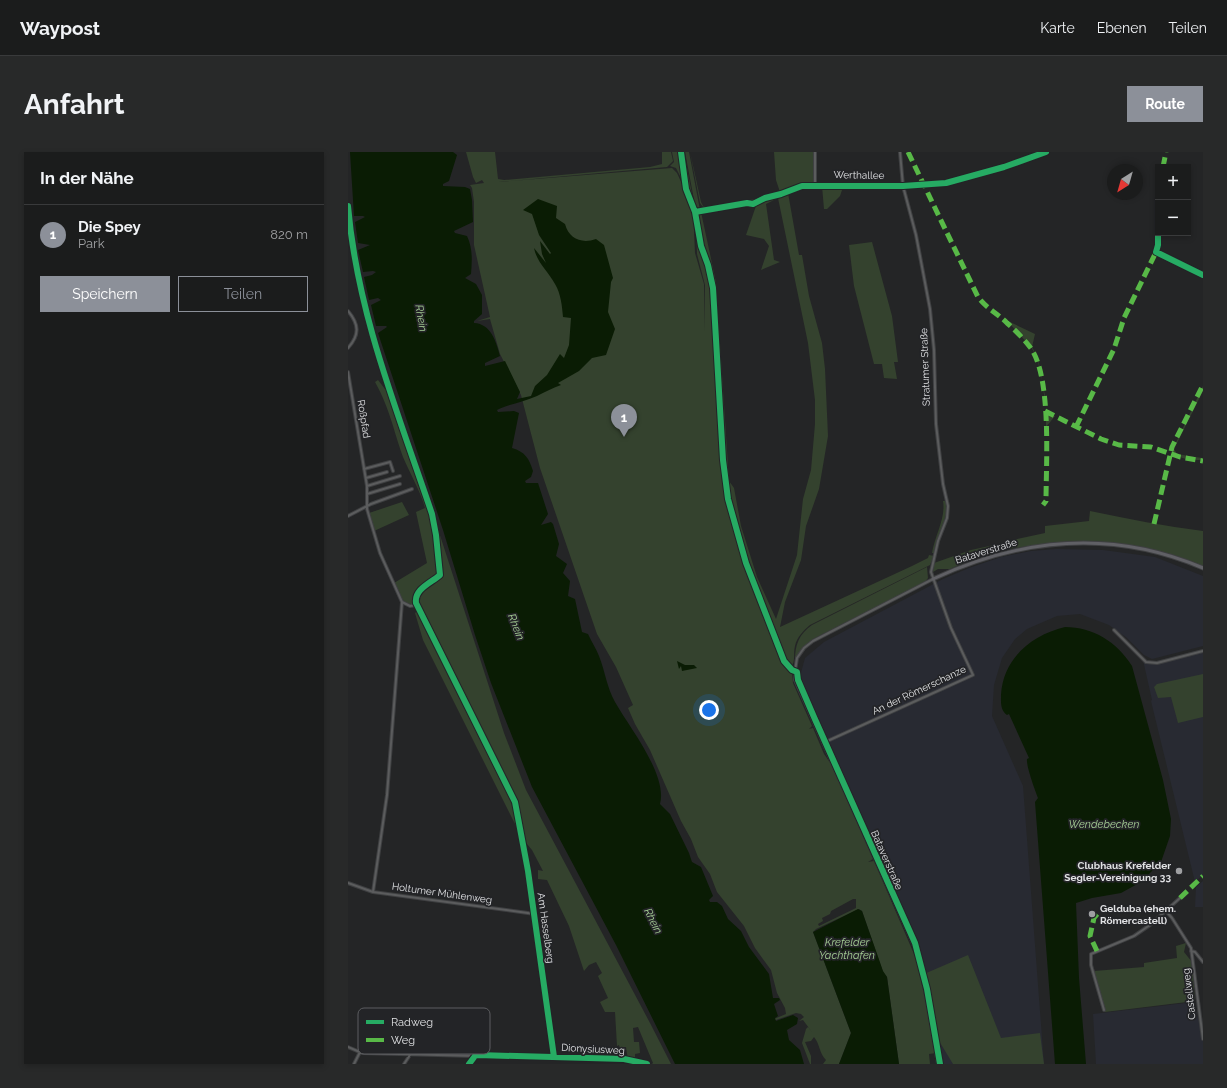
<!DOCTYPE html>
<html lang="de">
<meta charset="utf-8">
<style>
:root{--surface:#1b1c1c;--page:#282929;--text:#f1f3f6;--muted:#a0a1a3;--line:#393a3b;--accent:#8c9099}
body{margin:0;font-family:Raleway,sans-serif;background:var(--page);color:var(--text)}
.controls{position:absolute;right:12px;top:12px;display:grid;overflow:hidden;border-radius:0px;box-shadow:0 2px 6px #0003}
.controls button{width:36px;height:36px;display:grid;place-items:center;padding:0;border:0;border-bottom:1px solid var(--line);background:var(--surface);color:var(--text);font:20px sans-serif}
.compass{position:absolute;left:759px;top:12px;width:36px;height:36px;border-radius:50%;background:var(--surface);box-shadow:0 2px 6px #0003;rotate:217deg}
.you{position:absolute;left:361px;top:558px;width:14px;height:14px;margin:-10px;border:3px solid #fff;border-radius:50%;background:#1a73e8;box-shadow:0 0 0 6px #1a73e833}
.badge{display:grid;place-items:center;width:26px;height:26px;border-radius:50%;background:var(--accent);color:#fff;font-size:13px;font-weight:700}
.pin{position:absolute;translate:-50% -33px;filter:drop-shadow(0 1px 2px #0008)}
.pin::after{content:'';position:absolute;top:21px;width:14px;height:12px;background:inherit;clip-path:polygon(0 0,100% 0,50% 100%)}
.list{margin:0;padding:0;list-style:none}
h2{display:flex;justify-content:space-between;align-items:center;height:52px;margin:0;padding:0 16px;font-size:17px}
h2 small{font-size:13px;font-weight:400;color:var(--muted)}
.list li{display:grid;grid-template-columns:26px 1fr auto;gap:12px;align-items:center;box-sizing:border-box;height:60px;padding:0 16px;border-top:1px solid var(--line)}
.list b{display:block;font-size:15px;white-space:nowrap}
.list p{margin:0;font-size:13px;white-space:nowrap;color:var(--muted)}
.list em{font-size:13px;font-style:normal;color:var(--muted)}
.actions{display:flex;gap:8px;padding:12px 16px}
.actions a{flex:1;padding:9px 0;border:1px solid var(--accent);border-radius:0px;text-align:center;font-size:14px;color:var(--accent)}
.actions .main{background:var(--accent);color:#fff}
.map{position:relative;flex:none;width:855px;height:912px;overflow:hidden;border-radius:0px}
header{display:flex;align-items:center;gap:24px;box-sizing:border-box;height:56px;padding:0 20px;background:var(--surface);border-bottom:1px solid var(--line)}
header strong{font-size:19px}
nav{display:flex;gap:22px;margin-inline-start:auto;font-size:14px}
.intro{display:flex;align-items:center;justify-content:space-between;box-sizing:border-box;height:96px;padding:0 24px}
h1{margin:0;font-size:28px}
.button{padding:10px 18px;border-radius:0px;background:var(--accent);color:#fff;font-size:14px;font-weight:700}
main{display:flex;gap:24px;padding:0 24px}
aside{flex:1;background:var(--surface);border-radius:0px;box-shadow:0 2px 6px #0003}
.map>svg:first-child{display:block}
.built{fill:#282a32}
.green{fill:#34422e;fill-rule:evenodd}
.water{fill:#0a1c04}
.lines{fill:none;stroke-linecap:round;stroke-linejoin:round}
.street-casing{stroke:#3f4042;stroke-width:4}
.secondary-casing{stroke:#3f4042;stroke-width:5}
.street{stroke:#5b5c5d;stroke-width:2}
.secondary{stroke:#606065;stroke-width:3}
.quiet{stroke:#58b947;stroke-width:5;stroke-dasharray:10 5;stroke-linecap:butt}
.cycleway-casing{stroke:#232427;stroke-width:8}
.cycleway{stroke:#26ab63;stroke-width:6}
.poi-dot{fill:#9fa0a2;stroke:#232427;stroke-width:1.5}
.labels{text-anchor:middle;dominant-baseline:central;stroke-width:3.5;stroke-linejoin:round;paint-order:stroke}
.street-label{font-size:10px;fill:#e1e2e4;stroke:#232427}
.poi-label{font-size:10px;font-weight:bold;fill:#e1e2e4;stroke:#232427;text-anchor:end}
.water-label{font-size:11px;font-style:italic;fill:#a5ce95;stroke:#232427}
.key{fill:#232427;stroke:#5c5d60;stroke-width:1}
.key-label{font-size:11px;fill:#e1e2e4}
</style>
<header>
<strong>Waypost</strong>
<nav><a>Karte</a><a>Ebenen</a><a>Teilen</a></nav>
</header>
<div class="intro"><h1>Anfahrt</h1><a class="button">Route</a></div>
<main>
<aside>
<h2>In der Nähe<small></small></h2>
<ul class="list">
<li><span class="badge">1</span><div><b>Die Spey</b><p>Park</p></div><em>820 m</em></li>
</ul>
<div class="actions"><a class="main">Speichern</a><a>Teilen</a></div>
</aside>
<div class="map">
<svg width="855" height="912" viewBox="0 0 855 912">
<rect width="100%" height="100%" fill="#242526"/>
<path class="built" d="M709,397l46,1 52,7 48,19v70l-51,13 -8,-4 -17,-17 -18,-13 -29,-11 -23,2 -30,13 -12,10 -13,19 -8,27 -2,31 31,70 21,278h-103l-15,-82 -10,-38 -91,-200 -26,-64 6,-22 19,-16 119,-63 26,-11 32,-11 30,-6z
M855,499v224l-8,7 -44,-181 1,-1 -9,-40 14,3z
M855,729v26h-8l1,-20z
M846,850l9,37v25h-107l-3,-50z"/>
<path class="green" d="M118,0h29l3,27 6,1 146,-13 12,-3v-12h9l2,9 -6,6 -168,15 173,-14 5,5 16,35 2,45 9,31v47l1,-46 -8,-31 -1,-35 4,27 6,15 7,33 9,161c3,31 8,61 17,90 13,39 31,77 44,115l9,11 1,12 19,43 -3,3 4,-1 11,26 7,10 42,95 -5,3 6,-1 43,100 19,92 -7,1 1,10h-31l-12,-87 -4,-5 -21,-61 -3,-2 -43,20 -3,3 38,101 -12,31h-16l3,-4c-7,-7 -6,-16 -12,-23l-3,4 -6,1 6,14v8h-1l-8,-21 4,-14 2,-2 4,5 -9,-12 -4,1 5,-4 -3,-3 -5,-1 -23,8 1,-2 12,-5 -1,-6 -8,-15 -6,-23 -16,-22 -11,-22 -27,-34 -7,-18 -12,-17 -7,-18 -10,-18 -31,-71 -15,-26 -7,-16 5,-3 -17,-38 -19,-33 -57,-166 -19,-73 -21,-41 -10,-35 -13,2 13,-4 -16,-72v-43l-2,-14 -2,-3 14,-2 -2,-3 -6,3 -3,-6zM505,747h3v9l-37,18 -1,-2 5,-3 -1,-3 8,-4 1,-3z
M324,0h8l5,34 -9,-18 -6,-2 4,-4z
M333,0h3l10,53 -6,-14z
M337,0h4l11,58 -5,-5z
M342,0l11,50 2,4 5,1 47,-8 16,-6 9,-1 -4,-12 -2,-28h40v30l-3,2 -12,2 -18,8 -17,3 -11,6h-8l-33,5 -9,-1 -3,-4z
M474,34l21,1 -3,9 -13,13h-3z
M440,41l11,62h3l7,41 13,47 3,26 3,67 -9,53 -13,37 -5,34 -16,42 -5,25 132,-61 16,-8 1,-3 5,1 -4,9 -120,60c-7,6 -13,12 -15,21 -2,7 1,16 -4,21l-7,-8 -10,-30 -21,-50 -15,-43 -9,-36 -6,-45 -9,-165 -5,-25 -9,-25 -3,-22v-3l4,-3 15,70 13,199 5,7 7,38 16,51 19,42 21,-64 6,-56 8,-29 4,-46v-24l-7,-57 -30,-145 -12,6 8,56 6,2 -19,8 8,-24 -5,-7 -18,-4 11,-32z
M524,90l20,74 6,46h-4l3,17 -13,-1 -2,-14h-8l-20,-78 -5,-41z
M662,170l25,12 -3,13c12,20 8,38 15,58l-10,-48 -6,-10 -22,-24z
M30,228l7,9 4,-1 45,138h3l67,207 22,57 124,233 21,41h-19l1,-1 -15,-36 -5,1 1,14h5l1,11 -5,1v7l-7,-1 -2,-13 -6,1 -1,-3 -2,1 -2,-34h-10l-5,-10 8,-4 -10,-22 4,-3 -6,-11 -7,3 -5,6 -15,-45 -22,-46 -9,-1v-9l5,1 -11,-21 -10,-12 -99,-198 -8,-27 6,-5 -4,-4c-3,-15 12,-19 21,-26 -10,1 -24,14 -23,26 -14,1 -16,-9 -21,-21l33,-20 -11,-51 9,-4c-5,-18 -15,-34 -22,-51 -10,-28 -13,-48 -28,-75z
M855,234v5l-29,58 3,5 25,4 -1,2c-9,0 -25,-1 -29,-9z
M700,261l7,3 -9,11v-13z
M595,349h3l1,11 -13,41h-2c3,-18 14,-35 11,-52z
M54,350l7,13 -35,16 -5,-18z
M742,359c38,8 75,15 113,20v35c-68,-29 -125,-27 -197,-17l-2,-7 41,-9v-7l44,-5z
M655,391l1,6 -18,4 -36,16h-12l-5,3 1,-9 37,-13z
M579,415l1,11 -3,4 -112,57 -11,10 -7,11c0,-15 4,-26 17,-35z
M855,522v43l-25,6 -7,-26 -13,1 -4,-11 3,-3z
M838,791l-2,9 8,10 3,39 -90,11 -11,-41 50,-4v-4l33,-5 -1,-12z
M620,803l33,83 39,-5 4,31h-91l-17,-28 -12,-62z"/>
<path class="water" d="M2,0h103l4,3 -8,26 -6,3v2l22,1 5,2 2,11 1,22 -19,9 1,2 12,3c6,13 5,25 4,38l-6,4 11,6 6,11v19l-8,7v2c17,1 22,18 26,33l-15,7v3l20,-5 15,31 -3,7 14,-3 4,-10 12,-11 13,-21 4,4 5,-13 2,-27 -8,-1c-1,-11 -2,-23 -8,-33 -7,-13 -18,-21 -21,-36l12,15 -4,-9 -2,-13 10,13 1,-1 -12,-18 -7,-21 -9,-4 15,-11 19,7 -1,12 9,6c4,15 17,20 31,15l8,6 9,33 -2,4 -3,30 7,17 -9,26 -14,3 -13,13 -21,12 3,2c-9,3 -16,7 -24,11 -13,6 -28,8 -40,14l1,2 16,-1 5,2 -7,35c13,4 17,10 21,23l-2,6 -6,4 1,2h12l10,31 -7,11 10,-3 2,2 6,20 -3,12 11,8 -4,9 7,8 -2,15 7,3 7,33 6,2c3,7 8,14 11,22 6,15 8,32 16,46 14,25 53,73 45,102l10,10 19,39 3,9 9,5 12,29 -4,4 1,2h7l5,4 6,13 13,12 8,16 20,27 4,24h6l1,2 -6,4 4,12 -3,2 1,3 17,-6 5,3 -1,6 -10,6 2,10 11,10 4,14h-129l-59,-119 -84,-158 -41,-104 -16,-48 -32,-105 -65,-197 9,-6 -1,-1h-10l-5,-21 10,-5 -3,-2 -9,2 -5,-23 8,-2 4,-3 -3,-1 -10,1 -5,-22 12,-5 -12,-2 -3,-21 10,-5 -2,-1h-9z
M717,475c28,0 52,15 67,39l31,114 8,39 -1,17 -9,26 -20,20 -20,11 -29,5 -16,5 3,75 7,86h-31l-20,-262 3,-4c-3,-8 -12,-32 -11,-39l2,-1 -20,-44 -2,1c-7,-5 -6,-13 -6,-20 2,-37 31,-60 64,-68z
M329,509l8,4h9l3,3 -15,3 -1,-5 -2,3z
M510,757l4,2 21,60 4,6 12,87h-60l12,-31 -38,-101z"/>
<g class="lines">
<g class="street-casing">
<path id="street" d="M467,0v32l88,2
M0,159c11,13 12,24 0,37
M0,220l19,114v23l13,44 22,49 8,4 6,-1
M16,317l26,-7 3,9
M18,326l21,-6
M19,334l33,-10
M19,342l33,-10
M0,364l23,-12 41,-15
M585,427l-120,62 -9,7 -7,10 -2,13v9l120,268 7,25 16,91
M766,478l32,32 11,1 46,-12
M475,591l150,-68 -22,-47 -20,-56 7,-31 9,-23 1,-12 -5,-22 -7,-60 -2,-74 -4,-41 -14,-74 -13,-49 -3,-34
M167,650l13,69 26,186
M0,731l25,9 162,22
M25,740l14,-97 15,-193
M818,759l6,7 19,30 12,91
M843,799l4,1 8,10
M756,858l-13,-45v-11l43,-18 16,-11 30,-27
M0,895l14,6 113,3
M6,912l6,-12
M56,912l6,-9
M121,912l6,-8 3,-1 146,4 23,5"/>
</g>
<g class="secondary-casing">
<path id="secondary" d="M585,427c88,-41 179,-50 270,-11"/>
</g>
<use href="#street" class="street"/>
<use href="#secondary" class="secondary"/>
<path class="quiet" d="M560,0l70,145c8,11 19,16 29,26 8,7 17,16 23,24 22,29 16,117 16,154l-3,4
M815,15l3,-15
M697,259l56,28 18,6 32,2 29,10 23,4
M728,275l38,-78 10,-31 34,-70
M806,372l18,-77 31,-62
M832,746l23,-22
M749,799l-7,-15 4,-18 5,-6"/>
<g class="cycleway-casing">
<path id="cycleway" d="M333,0l5,37 9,23 6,34 7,19 5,23 10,172 5,39 18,64 38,98 8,9 5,2 1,8 16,37 101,226 12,46 13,75
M810,48v45l-2,7 47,23
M0,54c9,107 50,207 84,308l4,21 4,40c-9,8 -26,14 -24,28l99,199 13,69 26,186
M347,60l52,-9 6,1 12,-6 16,-4 21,-8h101l43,-3 58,-16 42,-15
M121,912l6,-8 3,-1 146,4 23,5"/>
</g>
<use href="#cycleway" class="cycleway"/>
</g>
<g class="poi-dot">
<circle cx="831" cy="719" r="4"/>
<circle cx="744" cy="762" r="4"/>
</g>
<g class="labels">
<g class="street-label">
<text transform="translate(511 23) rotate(1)">Werthallee</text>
<text transform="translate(577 215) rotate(-92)">Stratumer Straße</text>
<text transform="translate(16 267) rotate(81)">Roßpfad</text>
<text transform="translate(638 399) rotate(-17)">Bataverstraße</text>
<text transform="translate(571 538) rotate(-25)">An der Römerschanze</text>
<text transform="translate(539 708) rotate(66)">Bataverstraße</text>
<text transform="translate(94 741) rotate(8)">Holtumer Mühlenweg</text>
<text transform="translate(198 776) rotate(82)">Am Hasselberg</text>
<text transform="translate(841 842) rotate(-97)">Castellweg</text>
<text transform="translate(245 897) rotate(3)">Dionysiusweg</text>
</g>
<g class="poi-label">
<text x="823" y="713">Clubhaus Krefelder<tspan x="823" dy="12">Segler-Vereinigung 33</tspan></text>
<text x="752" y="756" text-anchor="start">Gelduba (ehem.<tspan x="752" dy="12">Römercastell)</tspan></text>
</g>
<g class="water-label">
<text transform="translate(73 166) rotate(80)">Rhein</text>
<text transform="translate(168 475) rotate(68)">Rhein</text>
<text x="756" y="672">Wendebecken</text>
<text transform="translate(305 769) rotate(63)">Rhein</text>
<text x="499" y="790">Krefelder<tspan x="499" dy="13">Yachthafen</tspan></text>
</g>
</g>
<rect x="10" y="856" width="132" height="46" rx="6" class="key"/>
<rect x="18" y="868" width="18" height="4" fill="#26ab63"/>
<rect x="18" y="886" width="18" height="4" fill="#58b947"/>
<g class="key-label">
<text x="43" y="874">Radweg</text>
<text x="43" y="892">Weg</text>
</g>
</svg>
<div class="controls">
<button>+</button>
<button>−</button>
</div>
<svg class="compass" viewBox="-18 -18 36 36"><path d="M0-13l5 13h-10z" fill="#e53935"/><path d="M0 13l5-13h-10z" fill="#a0a1a3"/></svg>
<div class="you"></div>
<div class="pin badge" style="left:276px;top:285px">1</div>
</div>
</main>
